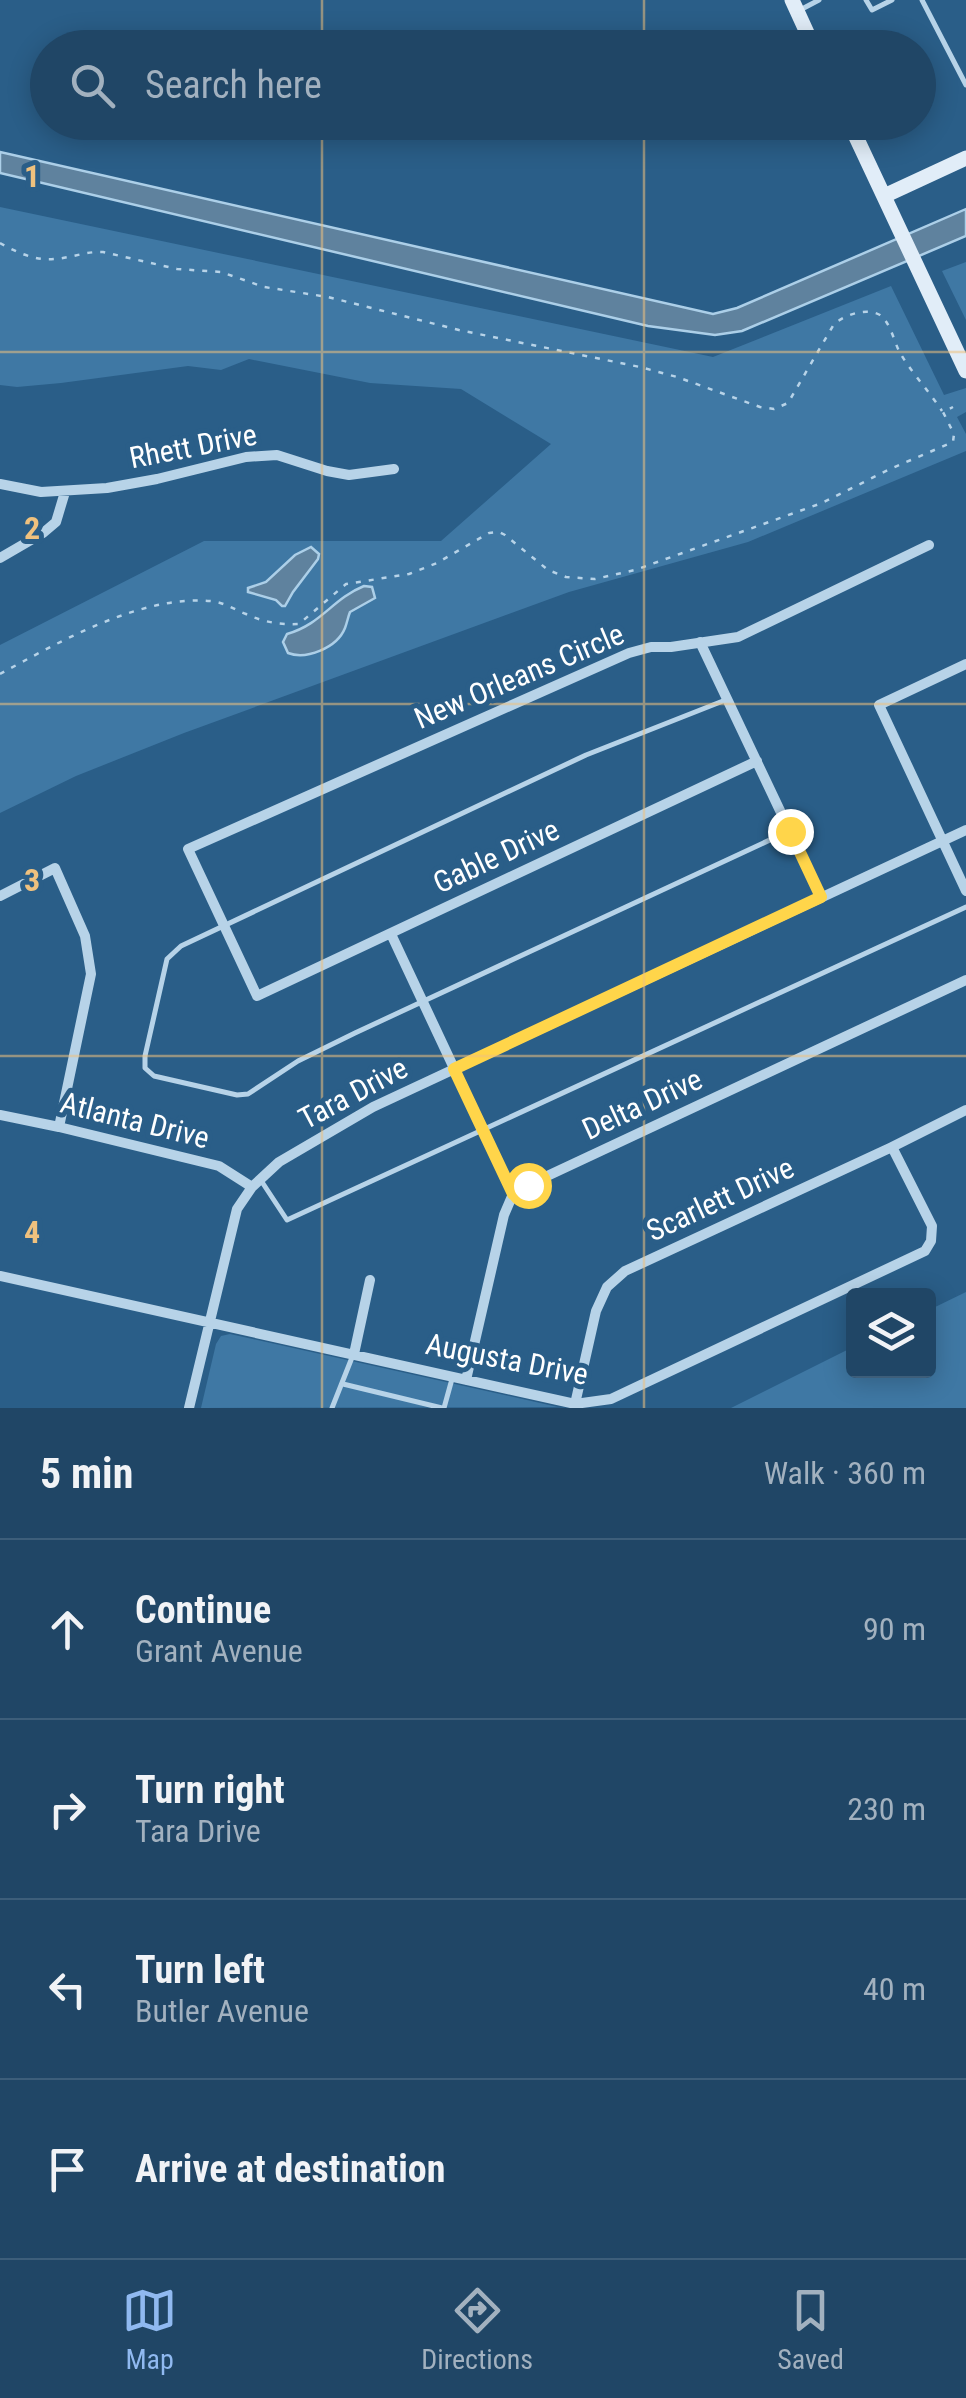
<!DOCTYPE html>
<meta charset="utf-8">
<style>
:root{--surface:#204666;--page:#284d6c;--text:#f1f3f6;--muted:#a2b1bf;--line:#3d5e7a;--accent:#90b9f0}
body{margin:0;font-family:"Roboto Condensed",sans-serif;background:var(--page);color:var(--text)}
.controls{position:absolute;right:30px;bottom:30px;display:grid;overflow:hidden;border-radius:10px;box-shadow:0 5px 25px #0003}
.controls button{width:90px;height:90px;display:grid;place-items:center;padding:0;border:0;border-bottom:2px solid var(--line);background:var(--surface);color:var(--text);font:50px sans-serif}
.stop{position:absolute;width:30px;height:30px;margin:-22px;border:8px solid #ffd54a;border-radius:50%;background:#fff}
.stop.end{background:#ffd54a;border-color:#fff;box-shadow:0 2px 10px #0008}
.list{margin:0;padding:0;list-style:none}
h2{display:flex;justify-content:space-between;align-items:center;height:130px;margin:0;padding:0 40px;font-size:42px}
h2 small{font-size:32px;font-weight:400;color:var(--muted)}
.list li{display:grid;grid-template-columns:65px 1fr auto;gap:30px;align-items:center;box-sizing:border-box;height:180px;padding:0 40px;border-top:2px solid var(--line)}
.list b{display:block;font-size:38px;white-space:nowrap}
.list p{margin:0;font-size:32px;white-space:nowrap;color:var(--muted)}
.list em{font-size:32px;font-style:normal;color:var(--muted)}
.icon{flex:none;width:55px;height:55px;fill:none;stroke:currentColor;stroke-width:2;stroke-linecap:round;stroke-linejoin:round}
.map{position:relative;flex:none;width:966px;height:1408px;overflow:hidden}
.search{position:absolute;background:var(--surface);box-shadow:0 5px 25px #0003;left:30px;right:30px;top:30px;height:110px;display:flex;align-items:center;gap:25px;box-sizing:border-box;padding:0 35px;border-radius:55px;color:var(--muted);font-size:38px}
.sheet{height:850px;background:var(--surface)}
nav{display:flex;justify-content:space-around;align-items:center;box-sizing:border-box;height:140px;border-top:2px solid var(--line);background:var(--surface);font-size:28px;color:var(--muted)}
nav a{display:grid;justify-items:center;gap:5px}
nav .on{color:var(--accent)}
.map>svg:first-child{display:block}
.green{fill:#3f78a4}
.water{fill:#5f829e;stroke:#accfe8;stroke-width:2.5}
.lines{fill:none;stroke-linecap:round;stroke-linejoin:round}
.path{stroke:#b7d3e8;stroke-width:2.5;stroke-dasharray:5 8;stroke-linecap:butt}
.lane{stroke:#b7d3e8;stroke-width:5}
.street{stroke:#b7d3e8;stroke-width:10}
.secondary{stroke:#e1edf8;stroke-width:15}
.route{stroke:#ffd54a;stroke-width:12}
.grid{fill:none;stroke:#efc17e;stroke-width:2.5;stroke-opacity:0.55}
.labels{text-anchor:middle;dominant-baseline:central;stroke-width:10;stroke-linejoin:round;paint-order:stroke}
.street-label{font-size:30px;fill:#fff;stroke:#2a5e88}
.grid-label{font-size:32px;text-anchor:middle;font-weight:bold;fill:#efc17e;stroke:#2a5e88;stroke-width:10;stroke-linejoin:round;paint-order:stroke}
</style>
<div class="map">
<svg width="966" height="1408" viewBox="0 0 966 1408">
<rect width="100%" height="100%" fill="#2a5e88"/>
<path class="green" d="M0,207l713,150 178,-71 53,109 22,-7v24l-9,5 9,17v17l-218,91 -179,50 -385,141 -108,43 -76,37v-168l204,-104h237l110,-97 -90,-55 -91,-6 -121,-24 -28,11 -33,-4 -127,17 -44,4 -17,-2z
M966,262v58l-24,-49z
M966,1292v116h-235l122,-61 1,23h74l1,-60z
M230,1334l328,73 -357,1 15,-64 5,-8z"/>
<path class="water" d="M0,152l713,162 24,-6 229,-99v27l-224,95 -27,4 -67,-9 -648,-153z
M311,547l8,7 -1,5 -25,33 -8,14h-3l-6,-6 -28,-8v-4l18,-6 29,-27z
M364,586l8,1 3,11 -25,14c-2,5 -3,11 -5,16 -8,20 -39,32 -57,25l-5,-11 4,-8c35,-10 45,-35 77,-48z"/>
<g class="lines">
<path class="path" d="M0,243c16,9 35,18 54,16 17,-1 33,-8 49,-7l74,17 44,3 43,15 64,10 131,33 181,37 37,10 83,30 14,2 14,-6 46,-79c11,-9 32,-17 46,-9 10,7 14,26 19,36 11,20 30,40 43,60
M0,674c59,-32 141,-79 210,-73 14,1 23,8 36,13 17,8 34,11 53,10l47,-40 63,-10 28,-11 52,-30 10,-1 6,3 43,35 18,7 29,2 40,-9 187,-67 68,-34 63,-27 1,-8 -11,-22 10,-5"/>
<path class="lane" d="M866,0l6,10 20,-10
M922,0l44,85
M800,10l19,-10
M728,699l-142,56 -405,191 -14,13 -22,97v12l9,8 83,19 11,-1 50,-33 57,-28 432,-201
M262,1182l25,38 679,-313
M343,1384l99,24
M332,1408l21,-53
M444,1408l8,-29"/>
<path class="street" d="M0,484l41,8 66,-4 50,-9 89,-22 31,-2 50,16 22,4 45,-6
M0,558l43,-25 13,-11 9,-30
M700,642l121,255
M966,664l-87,41 87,186
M757,761l-500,235 -69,-147 441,-196 22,-6h20l67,-10 191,-92
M0,896l55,-28 30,68 6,38 -32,153
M391,934l122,260
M0,1115l59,12 160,39 33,21
M0,1276l575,128 36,-5 314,-148 6,-10 1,-15 -40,-79
M354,1354l16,-74
M466,1380l38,-165 9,-21 15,-9 438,-205
M575,1404l21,-93 11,-24 18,-16 267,-124 74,-37
M189,1408l48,-199 15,-22 27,-25 94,-55 593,-277"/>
<path class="secondary" d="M792,0l22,48
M849,122l117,249
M884,196l82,-38"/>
</g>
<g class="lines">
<path class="route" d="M528,1185l-15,9 -59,-125 367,-172 -31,-66"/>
</g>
<path class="grid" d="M322,0v48M644,0v48M322,122v1286M644,122v1286M0,352h966M0,704h966M0,1056h966"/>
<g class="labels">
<g class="street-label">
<text transform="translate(193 446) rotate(-11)">Rhett Drive</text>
<text transform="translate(519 676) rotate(-23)">New Orleans Circle</text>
<text transform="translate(496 856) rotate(-25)">Gable Drive</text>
<text transform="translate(353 1093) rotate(-28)">Tara Drive</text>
<text transform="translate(642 1104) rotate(-25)">Delta Drive</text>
<text transform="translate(135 1120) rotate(14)">Atlanta Drive</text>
<text transform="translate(720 1199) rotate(-25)">Scarlett Drive</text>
<text transform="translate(507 1359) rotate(11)">Augusta Drive</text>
</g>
</g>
<g class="grid-label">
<text x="32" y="187">1</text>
<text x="32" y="539">2</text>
<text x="32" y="891">3</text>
<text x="32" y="1243">4</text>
</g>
</svg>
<div class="controls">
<button><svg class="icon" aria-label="layers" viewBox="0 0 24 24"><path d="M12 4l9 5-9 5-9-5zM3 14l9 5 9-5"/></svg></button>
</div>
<div class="stop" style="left:528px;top:1185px"></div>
<div class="stop end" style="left:790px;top:831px"></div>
<div class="search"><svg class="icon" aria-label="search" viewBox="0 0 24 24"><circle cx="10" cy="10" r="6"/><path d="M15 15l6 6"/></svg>Search here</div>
</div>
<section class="sheet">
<h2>5 min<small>Walk · 360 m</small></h2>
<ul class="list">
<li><svg class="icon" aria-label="ahead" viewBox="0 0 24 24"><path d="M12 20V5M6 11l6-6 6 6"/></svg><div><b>Continue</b><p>Grant Avenue</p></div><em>90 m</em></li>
<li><svg class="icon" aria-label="right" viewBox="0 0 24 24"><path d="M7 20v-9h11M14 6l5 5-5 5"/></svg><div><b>Turn right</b><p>Tara Drive</p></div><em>230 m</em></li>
<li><svg class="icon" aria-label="left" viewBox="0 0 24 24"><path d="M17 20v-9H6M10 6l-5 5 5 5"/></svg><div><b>Turn left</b><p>Butler Avenue</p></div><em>40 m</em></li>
<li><svg class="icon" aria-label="arrive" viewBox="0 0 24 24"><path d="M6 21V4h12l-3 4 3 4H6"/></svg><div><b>Arrive at destination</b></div></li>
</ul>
</section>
<nav>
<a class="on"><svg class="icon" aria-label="map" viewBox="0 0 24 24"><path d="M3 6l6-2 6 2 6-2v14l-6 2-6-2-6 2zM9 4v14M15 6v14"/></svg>Map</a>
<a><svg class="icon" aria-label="directions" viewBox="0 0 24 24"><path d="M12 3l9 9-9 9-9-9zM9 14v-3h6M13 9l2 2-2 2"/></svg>Directions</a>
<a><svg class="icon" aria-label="saved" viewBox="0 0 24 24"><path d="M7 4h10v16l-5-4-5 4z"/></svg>Saved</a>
</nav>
